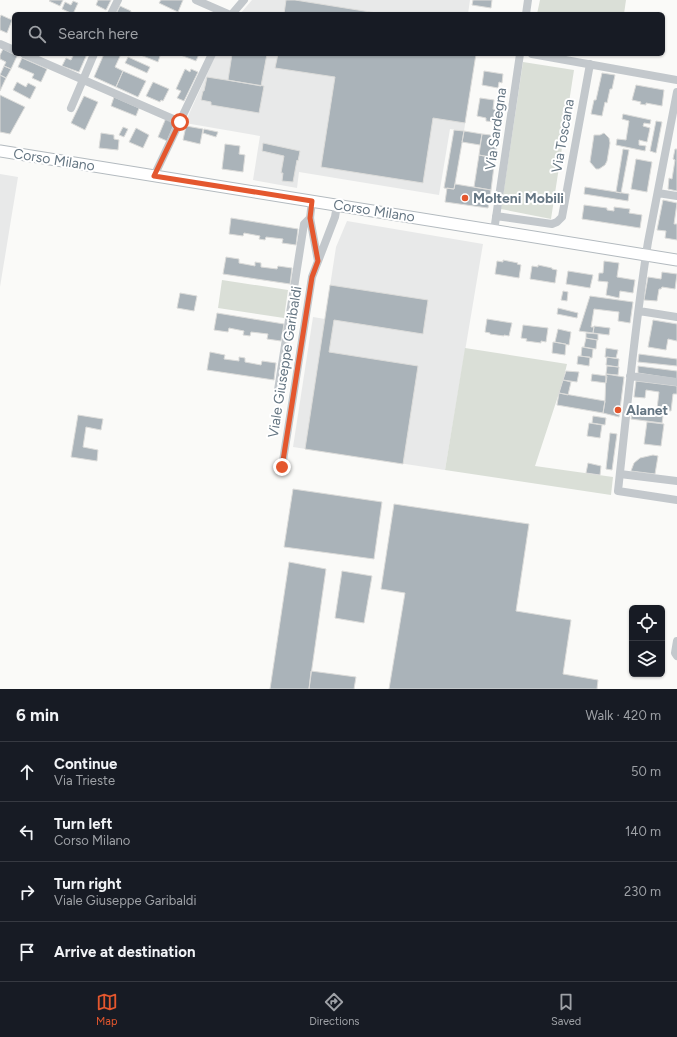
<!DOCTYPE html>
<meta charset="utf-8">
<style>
:root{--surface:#171b24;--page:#242831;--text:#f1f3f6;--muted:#9ea1a6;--line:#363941;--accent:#e4572e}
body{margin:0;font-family:Figtree,sans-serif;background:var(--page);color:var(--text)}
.controls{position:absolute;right:12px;bottom:12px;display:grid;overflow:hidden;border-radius:6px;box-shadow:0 1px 3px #0004}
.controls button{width:36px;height:36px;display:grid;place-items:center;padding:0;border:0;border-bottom:1px solid var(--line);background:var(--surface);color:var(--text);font:20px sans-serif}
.stop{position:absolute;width:12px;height:12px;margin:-9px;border:3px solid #e4572e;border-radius:50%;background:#fff}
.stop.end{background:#e4572e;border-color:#fff;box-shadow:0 1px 4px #0008}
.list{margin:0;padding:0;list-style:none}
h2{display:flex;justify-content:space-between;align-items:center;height:52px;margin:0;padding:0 16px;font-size:17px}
h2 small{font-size:13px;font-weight:400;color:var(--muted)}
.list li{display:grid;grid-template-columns:26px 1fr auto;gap:12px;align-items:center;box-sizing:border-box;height:60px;padding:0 16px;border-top:1px solid var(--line)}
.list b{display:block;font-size:15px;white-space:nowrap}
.list p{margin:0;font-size:13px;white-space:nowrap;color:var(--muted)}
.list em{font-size:13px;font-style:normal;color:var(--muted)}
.icon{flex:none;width:22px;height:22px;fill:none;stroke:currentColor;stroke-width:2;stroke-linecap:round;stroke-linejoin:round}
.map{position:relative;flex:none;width:677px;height:689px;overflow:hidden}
.search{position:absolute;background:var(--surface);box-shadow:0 1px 3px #0004;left:12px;right:12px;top:12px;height:44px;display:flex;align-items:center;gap:10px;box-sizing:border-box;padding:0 14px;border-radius:6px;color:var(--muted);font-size:15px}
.sheet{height:292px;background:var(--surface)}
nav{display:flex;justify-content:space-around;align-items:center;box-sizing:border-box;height:56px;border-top:1px solid var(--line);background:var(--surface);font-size:11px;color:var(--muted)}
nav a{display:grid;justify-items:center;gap:2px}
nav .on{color:var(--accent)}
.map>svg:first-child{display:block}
.built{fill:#e8e9e9}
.green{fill:#dadfd7}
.building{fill:#aab3b9;stroke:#dcdcda}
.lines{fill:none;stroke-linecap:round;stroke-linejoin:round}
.secondary-casing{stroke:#b3babf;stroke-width:13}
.minor{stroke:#c3c8cc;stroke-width:8}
.secondary{stroke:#fff;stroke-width:11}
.route{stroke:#e4572e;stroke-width:5}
.poi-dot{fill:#e4572e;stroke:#fff;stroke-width:1.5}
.labels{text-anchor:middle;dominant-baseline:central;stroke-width:4;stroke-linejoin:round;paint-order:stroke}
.street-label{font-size:14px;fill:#657683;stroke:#fff}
.poi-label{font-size:14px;font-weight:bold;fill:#657683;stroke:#fff;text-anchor:start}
</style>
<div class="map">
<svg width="677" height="689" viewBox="0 0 677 689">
<rect width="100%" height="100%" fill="#fafaf8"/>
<path class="built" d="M252,0h218l-2,14h-228z
M216,54h260l-12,77 -14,-2 -11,66 -140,-23 -2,16 -44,-8 7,-44 -75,-13z
M0,174l18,3 -18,110z
M347,221l136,23 -38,226 -152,-23 20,-130 12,2 11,-72z"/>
<path class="green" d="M540,0h86l-2,14h-87z
M523,62l51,8 -23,149 -50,-10z
M222,280l66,10 -4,28 -66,-10z
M465,348l102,16 -4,17 -28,85 78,11 -2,18 -166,-25z"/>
<path class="building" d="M50,0h13l-3,6 -11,-5z
M98,0h13l-5,10 -10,-5z
M161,0h22l-5,12 -19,-9z
M286,0h9l88,14h-99z
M473,0h19l-1,8 -19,-3z
M73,1l5,2 -5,11 -11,-5 3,-7 6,3z
M120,6l11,5 -1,3h-14z
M1,15l11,5 -5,13 -7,-3v-12z
M3,49l14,7 -6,13 -7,-3 2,-4 -6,-3v-4z
M74,54h13l-8,18 -17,-6 4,-8 5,2z
M104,54h17l-6,13 8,4 -7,16 -22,-10z
M138,54h17l5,2 -2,6z
M178,54h21l-3,7z
M232,54h35l-6,32 -33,-6z
M278,54h198l-11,69 -32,-5 -10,65 -102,-16 14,-90 -60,-9z
M128,57l22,10 -3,6 -22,-10z
M22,58l25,11 -6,13 -9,-4 2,-4 -16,-7z
M4,66l7,3 -5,9 -6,-3z
M185,69l5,3 1,-3 7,3 -14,29 -7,-3 4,-7 -5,-2z
M123,71l23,10 -8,16 -22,-10z
M484,71l19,3 -1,9 -3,-1 -1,6 -16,-3z
M602,73l13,2 -3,14h-2l-3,14 -2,-1 -3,14 -11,-2 3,-14h2z
M0,75l6,3 -6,13z
M207,77l57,9 -5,27 -48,-8v-3l-10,-2 2,-9h1z
M17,82l9,5 2,-4 8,4 -6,12 -17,-9z
M153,82l16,7 -6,12 -2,-1 -1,2 -14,-6z
M636,85l28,5 -2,16 -16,-3v2l-6,-1 1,-2 -9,-2z
M0,95l25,12 -15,27 -10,-2z
M84,96l14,6 -13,28 -14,-7z
M114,97l25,11 -3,8 -25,-10z
M480,98l14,2 -1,9 4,1 -2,12 -9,-1v-3l-9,-2z
M623,114l28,6 -1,4 -6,-1 -1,3 7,2 -3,14 -8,-2v5l7,1 -1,5 -29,-6 1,-6 9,1 3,-19 -7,-2z
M166,118l9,4 -8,19 -9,-4z
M656,121l6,1 -6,31 -6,-2z
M186,126l17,3 -3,15 -17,-4z
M123,127l5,2 -4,8 -5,-2z
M136,128l13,7 -6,13 -14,-6z
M204,129l14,3 -2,5 -13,-4z
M454,130l10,1 -10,58 -10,-1z
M464,131l18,3 -2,11 -18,-3z
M101,133l13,2v4l5,1 -1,10 -19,-2z
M604,133l5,5 1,5 -3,18 -2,4 -6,4h-3l-6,-7 4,-27h6z
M482,134l17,2 -4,22 -16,-3z
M263,143l37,8 -2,10 -1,-1 -4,22 -11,-1 1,-8h-2l3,-17 -22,-5z
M225,144l15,2 -1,8 6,1 -2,17 -21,-3z
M623,149l6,1 -8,43 -5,-1z
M675,149h2v42l-9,-2 1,-11 3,1 3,-19 -2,-1z
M479,155l16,3 -4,32 -17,-3z
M636,159l16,3 -5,30 -16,-3z
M455,184l36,6 -3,18 -43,-6 2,-14 7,1z
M585,187l44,7 -1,7 -44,-7z
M663,200l14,3 -3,21h3v16l-12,-2 1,-7 -9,-1z
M584,205l23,3v2l7,1v-4l16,2 -1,4 13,2 -2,13 -58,-9z
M231,218l67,11 -2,16 -14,-2 1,-4 -17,-2 -1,3 -6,-1 1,-3 -16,-3 -1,3 -14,-2z
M226,257l13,2v4l16,3v-4l6,1v4l16,2 1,-3 14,2 -2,16 -67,-10z
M503,260l15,3 -1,1 4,1 -2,13 -24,-4 2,-13 6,1z
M604,261l15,2 -2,14 18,3 -2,13 -13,-2 -1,7 -13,-3 2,-13 -10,-1 1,-8h4z
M538,265l14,3v1l5,1 -2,13 -25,-4 2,-13 6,1z
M568,271l25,4 -3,13 -24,-4z
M662,272l15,2 -2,15 -13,-2 -1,2h-2l-2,12 -13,-1 4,-23 13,2z
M330,285l98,15 -5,34 -89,-14 -5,32 89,14 -15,98 -98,-15z
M563,291l5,1 -1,9 -6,-1z
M180,293l17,3 -3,15 -17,-3z
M590,296l43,6 -3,21 -12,-2 1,-9 -25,-3 -3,18h3l-1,6 -14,-2z
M558,308l20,5 -1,5 -20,-4z
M217,313l67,11 -3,17 -14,-2 1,-5 -17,-2 -1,4 -7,-1 1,-4 -15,-3 -1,4 -14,-2z
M487,319l25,4 -3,13 -5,-1v1l-14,-2v-1l-5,-1z
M653,320l24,4v17l-9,-2 -2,11 -18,-3z
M523,325l25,3 -2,14 -5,-1v2l-15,-2 1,-2 -6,-1z
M594,326l16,2 -1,7 -16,-2z
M558,329l13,3 -2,13 -14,-3z
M586,333l12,1v6l-12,-2z
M586,338l11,2 -1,9 -12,-2z
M553,342l13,2 -1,11 -13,-2z
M582,347l11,2 -1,9 -11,-2z
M606,348l12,2 -2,8 -11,-1z
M210,352l15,3 -1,4 15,2v-4l6,1v4l16,3 1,-4 14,2 -2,17 -67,-10z
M639,354l38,5v7l-39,-4z
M578,356l12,1 -1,9 -12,-2z
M607,357l12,2 -1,8 -12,-2z
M607,366l12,1 -1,8 -12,-1z
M638,366l39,5v8l-39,-6z
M566,371l13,1 -2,10 -14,-2z
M592,374l15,2 -1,7 -15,-2z
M606,374l18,3 -5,40 -16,-4 2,-12z
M563,380l8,2 -3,13 -9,-2z
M636,381l41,5v8h-4l-2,17 -14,-2 2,-17 -13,-2 -1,8 -11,-1z
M559,393l46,8 -2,12 -46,-8z
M633,408l9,1v4l21,3 -1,7 -31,-4z
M78,415l25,4 -2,11 -15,-3 -3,20 15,3 -1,11 -26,-4z
M593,416l13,2 -1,7 -13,-2z
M647,422l17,2 -3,22 -17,-2z
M589,423l13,2 -2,13 -13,-2z
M610,433l7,1 -5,36 -6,-1z
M653,455l5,1 -3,18 -24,-3 3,-8 6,-5z
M588,463l13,3 -1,9 -14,-2z
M293,489l89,13 -8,57 -90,-12z
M394,504l135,20 -13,87 55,9 -8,54 35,6 -1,9h-208l16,-96 -24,-4z
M289,562l37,7 -17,120h-39z
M342,571l30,5 -8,47 -29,-5z
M311,671l45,6 -2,12h-45z"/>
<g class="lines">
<g class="secondary-casing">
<path id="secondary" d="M0,151l677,109"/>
</g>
<path class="minor" d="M196,0l32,14
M111,14l7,-14
M232,14l12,-14
M526,14l2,-14
M0,44l14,6
M24,54l156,68
M532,54l145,26
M677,92l-29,150c-13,82 -21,166 -30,249l59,9
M71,108l23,-54
M154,176l58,-122
M658,193l19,3
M312,201l-2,17 8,43
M496,216l56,8 5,-2 5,-5 28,-153
M494,231l26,-177
M639,311l38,6
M630,376l47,6
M278,390l26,-166 6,-6
M282,467l30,-190 23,-60 2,-12
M620,474l57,7
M677,641l-2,12 2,3"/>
<use href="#secondary" class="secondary"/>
</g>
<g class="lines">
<path class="route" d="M180,122l-26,54 158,25 -2,17 8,43 -6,16 -30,190"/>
</g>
<g class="poi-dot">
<circle cx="465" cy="198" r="4"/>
<circle cx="618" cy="410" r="4"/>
</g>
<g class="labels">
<g class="street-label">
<text transform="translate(496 129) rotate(-82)">Via Sardegna</text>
<text transform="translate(563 136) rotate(-80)">Via Toscana</text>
<text transform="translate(54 160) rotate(9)">Corso Milano</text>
<text transform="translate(374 211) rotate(9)">Corso Milano</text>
<text transform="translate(285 362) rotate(-81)">Viale Giuseppe Garibaldi</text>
</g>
<g class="poi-label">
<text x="473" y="198">Molteni Mobili</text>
<text x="626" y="410">Alanet</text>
</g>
</g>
</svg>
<div class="controls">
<button><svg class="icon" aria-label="locate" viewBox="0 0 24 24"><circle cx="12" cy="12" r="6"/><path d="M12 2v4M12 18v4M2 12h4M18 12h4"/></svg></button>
<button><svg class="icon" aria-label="layers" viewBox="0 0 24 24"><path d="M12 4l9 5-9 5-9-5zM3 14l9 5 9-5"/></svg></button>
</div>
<div class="stop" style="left:180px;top:122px"></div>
<div class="stop end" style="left:282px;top:467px"></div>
<div class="search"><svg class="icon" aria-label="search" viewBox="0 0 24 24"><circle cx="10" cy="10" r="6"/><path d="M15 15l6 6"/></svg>Search here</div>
</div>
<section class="sheet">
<h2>6 min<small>Walk · 420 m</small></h2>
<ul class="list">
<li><svg class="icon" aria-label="ahead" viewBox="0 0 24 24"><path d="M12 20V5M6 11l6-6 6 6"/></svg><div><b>Continue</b><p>Via Trieste</p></div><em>50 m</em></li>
<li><svg class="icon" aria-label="left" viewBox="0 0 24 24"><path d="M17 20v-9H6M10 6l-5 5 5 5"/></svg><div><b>Turn left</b><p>Corso Milano</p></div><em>140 m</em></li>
<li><svg class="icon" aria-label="right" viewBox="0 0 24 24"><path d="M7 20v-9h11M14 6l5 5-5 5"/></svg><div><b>Turn right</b><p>Viale Giuseppe Garibaldi</p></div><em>230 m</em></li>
<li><svg class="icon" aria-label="arrive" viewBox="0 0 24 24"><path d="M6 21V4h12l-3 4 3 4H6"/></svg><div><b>Arrive at destination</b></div></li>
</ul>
</section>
<nav>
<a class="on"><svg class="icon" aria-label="map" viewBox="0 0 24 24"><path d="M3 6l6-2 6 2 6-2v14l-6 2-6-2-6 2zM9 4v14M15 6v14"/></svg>Map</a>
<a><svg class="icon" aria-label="directions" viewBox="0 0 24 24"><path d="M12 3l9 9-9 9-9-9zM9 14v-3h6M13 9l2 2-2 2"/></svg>Directions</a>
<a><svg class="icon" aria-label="saved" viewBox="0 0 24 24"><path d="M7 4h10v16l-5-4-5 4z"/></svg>Saved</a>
</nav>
